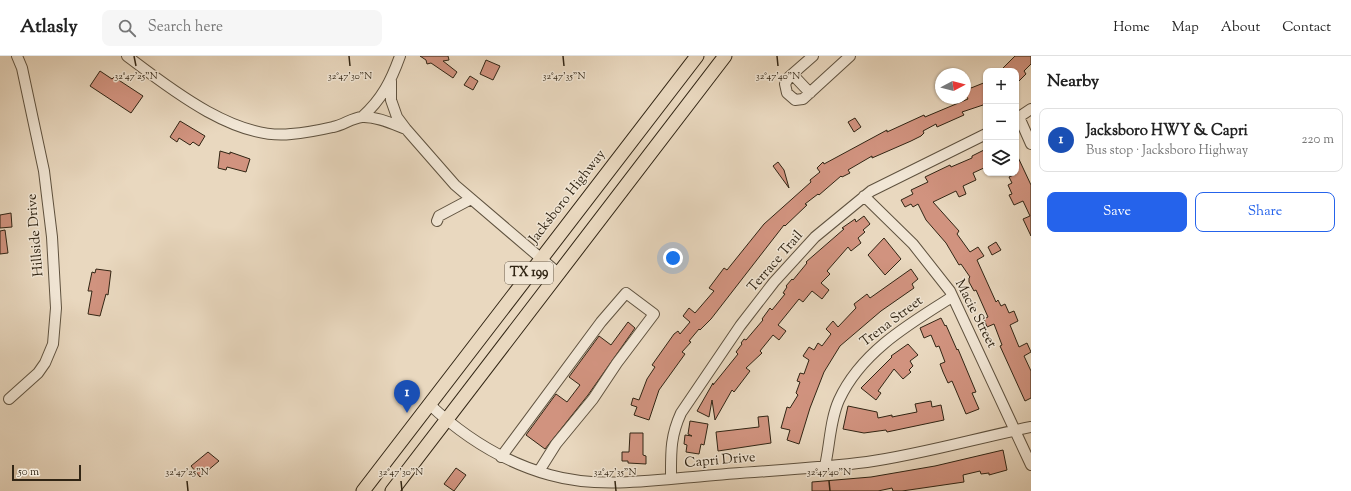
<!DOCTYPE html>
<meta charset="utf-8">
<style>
:root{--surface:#fff;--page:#f6f6f6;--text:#222;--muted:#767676;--line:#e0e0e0;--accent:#2563eb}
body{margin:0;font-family:"Sorts Mill Goudy",serif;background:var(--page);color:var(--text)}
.controls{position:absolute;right:12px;top:12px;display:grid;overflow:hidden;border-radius:8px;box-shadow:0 1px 3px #0004}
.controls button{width:36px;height:36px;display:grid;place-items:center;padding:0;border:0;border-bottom:1px solid var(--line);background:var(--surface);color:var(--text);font:20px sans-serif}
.compass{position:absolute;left:935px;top:12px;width:36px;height:36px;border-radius:50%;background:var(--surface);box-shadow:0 1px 3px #0004;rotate:83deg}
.scale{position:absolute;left:12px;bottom:10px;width:69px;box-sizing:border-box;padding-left:4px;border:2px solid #312514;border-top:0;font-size:11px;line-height:14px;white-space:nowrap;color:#312514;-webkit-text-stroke:3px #f1e6d5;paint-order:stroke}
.you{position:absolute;left:673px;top:202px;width:14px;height:14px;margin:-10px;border:3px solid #fff;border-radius:50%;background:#1a73e8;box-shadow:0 0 0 6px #1a73e833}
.badge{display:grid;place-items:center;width:26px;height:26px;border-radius:50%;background:var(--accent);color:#fff;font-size:13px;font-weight:700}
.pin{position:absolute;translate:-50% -33px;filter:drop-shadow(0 1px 2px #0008)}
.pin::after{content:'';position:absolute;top:21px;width:14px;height:12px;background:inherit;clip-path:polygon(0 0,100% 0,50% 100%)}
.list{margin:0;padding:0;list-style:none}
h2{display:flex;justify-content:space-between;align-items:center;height:52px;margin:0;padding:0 16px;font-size:17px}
h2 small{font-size:13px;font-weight:400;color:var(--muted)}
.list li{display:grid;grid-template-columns:26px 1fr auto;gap:12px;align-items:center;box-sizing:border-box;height:64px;margin:0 8px 8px;padding:0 8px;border:1px solid var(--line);border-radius:8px}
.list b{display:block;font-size:15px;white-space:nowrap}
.list p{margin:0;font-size:13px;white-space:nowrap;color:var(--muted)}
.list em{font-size:13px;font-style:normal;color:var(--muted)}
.actions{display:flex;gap:8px;padding:12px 16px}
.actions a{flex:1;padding:9px 0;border:1px solid var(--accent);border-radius:8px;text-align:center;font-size:14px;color:var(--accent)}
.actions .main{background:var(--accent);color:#fff}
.icon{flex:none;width:22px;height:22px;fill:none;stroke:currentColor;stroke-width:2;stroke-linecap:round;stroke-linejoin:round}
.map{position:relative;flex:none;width:1031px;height:435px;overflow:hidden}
header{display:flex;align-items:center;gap:24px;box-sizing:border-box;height:56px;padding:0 20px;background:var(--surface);border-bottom:1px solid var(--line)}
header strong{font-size:19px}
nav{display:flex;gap:22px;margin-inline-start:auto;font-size:14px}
.search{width:280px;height:36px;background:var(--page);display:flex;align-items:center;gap:10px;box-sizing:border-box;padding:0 14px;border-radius:8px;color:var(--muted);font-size:15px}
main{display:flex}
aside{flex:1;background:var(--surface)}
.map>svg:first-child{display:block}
.building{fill:#d1937f;stroke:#312514}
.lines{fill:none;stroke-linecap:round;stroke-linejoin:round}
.minor-casing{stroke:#5f523f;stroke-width:12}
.major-casing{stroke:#312514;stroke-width:15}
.minor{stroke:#f1e6d5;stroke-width:10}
.major{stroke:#e9d8bf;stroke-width:13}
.ticks{fill:none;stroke:#312514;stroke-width:1.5}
.labels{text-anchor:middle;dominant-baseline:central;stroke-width:3;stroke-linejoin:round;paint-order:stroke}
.shield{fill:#f1e6d5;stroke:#6b5f4e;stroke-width:1}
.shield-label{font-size:13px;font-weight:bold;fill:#312514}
.street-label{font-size:14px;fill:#312514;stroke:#f1e6d5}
.ticks-label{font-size:10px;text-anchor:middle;fill:#312514;stroke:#f1e6d5;stroke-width:3;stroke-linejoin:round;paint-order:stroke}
</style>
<header>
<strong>Atlasly</strong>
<div class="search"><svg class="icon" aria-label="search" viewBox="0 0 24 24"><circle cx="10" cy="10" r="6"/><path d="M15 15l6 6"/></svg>Search here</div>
<nav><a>Home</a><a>Map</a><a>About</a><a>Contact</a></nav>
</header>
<main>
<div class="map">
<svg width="1031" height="435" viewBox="0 0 1031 435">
<rect width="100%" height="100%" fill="#e9d8bf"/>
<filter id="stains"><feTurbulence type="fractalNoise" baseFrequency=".005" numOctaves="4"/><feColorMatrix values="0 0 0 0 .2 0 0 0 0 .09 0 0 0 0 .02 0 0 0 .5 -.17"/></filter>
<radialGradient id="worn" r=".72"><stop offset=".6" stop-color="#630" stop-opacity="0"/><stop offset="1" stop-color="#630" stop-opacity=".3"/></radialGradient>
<path class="building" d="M420,0h28l1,4 -6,1 14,11 -4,6 -22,-15 -4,1 -1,-4z
M1015,0h16v8l-7,7 2,3 -10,10v-13h-16z
M486,4l14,6 -7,14 -13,-6z
M100,15l12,8 2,-2 29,19 -12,17 -41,-27z
M965,17l6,15 15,-6v22l-24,8 2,3 -27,12 -1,-3 -13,7 1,2 -3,3 -10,5 -39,17v-2l-24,14 2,3 -8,4 -1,-1 -22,19 -1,-1 -13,10 2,1 -22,21 -1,-1 -73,94 -11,11 -1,-1 -10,12 2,1 -9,10 3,2 -26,36 -10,30 -15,-5 3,-8 -6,-2 2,-7 6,2 8,-21 8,-12 -3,-2 22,-31 4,-3 2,3 10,-12 -7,-6 6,-8 6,5 19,-22 -5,-3 15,-20 3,2 37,-46 47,-42 -1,-2 10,-8 -3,-4 6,-6 1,2 63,-34v2l37,-17 1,2 43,-18 -3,-5z
M470,20l8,5 -5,9 -9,-5z
M855,62l6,9 -7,5 -6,-10z
M180,65l25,15 -6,10 -6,-4 -3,3 -11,-7 -2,4 -7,-5z
M986,93v18l-13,6 3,7 -13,6 3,8 -7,3 -3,-6 -23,11 26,29 -2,3 13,18 8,-5 6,9 -7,4 19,42 2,-2 3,6 4,-2 4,9 5,-2 4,10 -8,4 9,22 8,-4 4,9 -7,4 7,15v27l-6,3 -25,-55 2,-1 -8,-21 -7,3 -3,-8 4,-2 -12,-27 -2,1 -5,-9v-4l1,-1 -9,-13 -2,1 -13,-22 -20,-23 -8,-16 -5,3 -2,-3 -6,3 -4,-7 12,-6 -2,-4 17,-8 -3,-5 25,-12 1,2 21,-9v-2z
M220,95l10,3v-2l20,7 -4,13 -19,-5 -1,3 -8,-2z
M1016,97l15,32v51l-8,-17 7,-3 -7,-15 -9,4 -5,-10 3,-1 -4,-9 4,-2 -3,-6 7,-3z
M778,106l6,8 5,18 -16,-22z
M11,157l1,14 -12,1v-13z
M864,160l6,8 -7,6 2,2 -7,6 3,5 -10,8 -3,-4 -21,24 3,3 -9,9 8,7 -7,9 -10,-8 -9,11 -4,-3 -21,26 8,6 -7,9 -6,-5 -13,16 2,2 -16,15 4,3 -16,21 -2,-2 -17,30 -3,-20 -3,17 -12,-6 16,-28v2l25,-31 -2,-2 6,-8 -1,-1 3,-4 2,1 17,-20 -1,-1 8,-11 2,2 13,-16 -2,-1 4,-6 -1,-1 6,-7 1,1 14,-17 -1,-1 38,-33 -2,-1 13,-9 1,3z
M5,174l3,23 -8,1v-23z
M884,182l17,21 -16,16 -17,-20z
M996,186l5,8 -9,5 -4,-8z
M96,213l15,2 -3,24 -2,-1 -6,22 -12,-2 4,-23h-4l4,-19 3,1z
M911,213l7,10 -6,5 2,4 -33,23 -41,35 -16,26 -14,36 -11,36 -12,-4 3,-10 -9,-2 6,-21 3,1 8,-13 -2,-2 4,-11 -3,-1 3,-8 4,1 5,-14 -6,-4 6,-9 5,3 4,-7 4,3 9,-12 -5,-5 7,-8 5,6 18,-19 -2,-4 13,-10 3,4z
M941,262l4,8 1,-1 11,25 1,-1 18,43 -4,1 7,16 -13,5 -14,-33 -4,2 -5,-11 -3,-8 5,-2 -6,-16 -3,1 -5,-12 -7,3 -4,-10z
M628,266l7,6 -47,67 -43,54 -19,-14 30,-41 11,8 13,-17 -11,-8 30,-41 12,9z
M908,288l10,11 -8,6 3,5 -4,4 2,2 -8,7 -9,-10 -16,22 3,2 -5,7 -15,-12 31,-31 -1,-1z
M931,345l1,6 9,-2 3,15 -57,12 -1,-2 -22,3 -21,-4 5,-23 29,6 1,6 14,-3v2l25,-5 -2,-8z
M768,360l3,27 -53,8 -2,-19 43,-5 -1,-10z
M690,365l18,3 -4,21 -3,-1 -2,10 -13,-2 1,-7 -3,-1 1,-9 7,1 -4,-2z
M630,377h13v22l3,1v8l-18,-1v-2h-6v-9h7z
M1003,394l4,20 -18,5v-2l-8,1 -1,-3 -17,4 1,7 -62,9h-9l-1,-3 -14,3h-66v-9l59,-5 64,-11z
M208,396l11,9 -19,16 -9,-11z
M456,412l10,7 -12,16 -10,-7z"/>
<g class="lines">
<g class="minor-casing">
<path id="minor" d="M127,0c42,32 109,85 164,78 14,-1 29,-4 42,-7 10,-2 19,-9 29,-10 14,-1 31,7 44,12
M813,0l-24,21 -4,7 2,9 8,7 8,-1 47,-43
M793,19l17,18
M391,25v19l6,17 9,12 49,56 103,88
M362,61c20,-18 29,-36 38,-61
M1019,61l12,27
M1016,63l15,-10
M864,140l49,48 37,47 81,174
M437,165l2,-5 32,-17
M9,343l29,-26 7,-10 8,-19 3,-36 -4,-71 -8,-66 -22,-103 -5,-12
M429,348c36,34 74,58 121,71 49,14 104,5 154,1 54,-5 109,-7 163,-14 56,-8 110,-24 164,-35
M501,401l100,-135 25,-29 28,21 -37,49 -24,36 -37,45 -17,27
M825,410c5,-22 5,-46 14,-66 22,-48 70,-76 113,-103
M671,423c0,-26 -1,-42 10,-66l59,-87 34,-44 41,-45 56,-46 115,-57"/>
</g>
<g class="major-casing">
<path id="major" d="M363,435l334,-435
M392,435l333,-435"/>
</g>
<use href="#minor" class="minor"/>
<use href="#major" class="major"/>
</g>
<path class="ticks" d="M134,0l2,10M349,0l1,10M563,0l1,10M777,0l1,10M187,425l1,10M401,425l1,10M615,425l1,10M829,425l1,10"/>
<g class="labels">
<rect class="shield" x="505" y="206" width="48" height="22" rx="3"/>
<g class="shield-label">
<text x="529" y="217">TX 199</text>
</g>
<g class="street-label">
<text transform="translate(568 141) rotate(-52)">Jacksboro Highway</text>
<text transform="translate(36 179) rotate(-95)">Hillside Drive</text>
<text transform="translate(776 206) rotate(-49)">Terrace Trail</text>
<text transform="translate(975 258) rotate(63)">Macie Street</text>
<text transform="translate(892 266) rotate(-37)">Trena Street</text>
<text transform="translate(720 405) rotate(-5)">Capri Drive</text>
</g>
</g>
<g class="ticks-label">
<text x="136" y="23">32°47'25"N</text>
<text x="350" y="23">32°47'30"N</text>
<text x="564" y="23">32°47'35"N</text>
<text x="778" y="23">32°47'40"N</text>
<text x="187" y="419">32°47'25"N</text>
<text x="401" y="419">32°47'30"N</text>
<text x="615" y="419">32°47'35"N</text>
<text x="829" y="419">32°47'40"N</text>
</g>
<rect width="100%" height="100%" filter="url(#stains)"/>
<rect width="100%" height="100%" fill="url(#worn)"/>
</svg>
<div class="controls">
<button>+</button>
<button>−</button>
<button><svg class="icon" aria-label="layers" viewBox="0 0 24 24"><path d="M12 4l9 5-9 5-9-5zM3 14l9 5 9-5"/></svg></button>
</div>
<svg class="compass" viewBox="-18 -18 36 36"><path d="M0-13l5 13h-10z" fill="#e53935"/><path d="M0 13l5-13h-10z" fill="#767676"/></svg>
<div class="scale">50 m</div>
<div class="you"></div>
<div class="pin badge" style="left:407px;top:357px;background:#1a4fb4">1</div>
</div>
<aside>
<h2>Nearby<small></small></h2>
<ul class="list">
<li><span class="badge" style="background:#1a4fb4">1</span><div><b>Jacksboro HWY &amp; Capri</b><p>Bus stop · Jacksboro Highway</p></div><em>220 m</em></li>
</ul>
<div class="actions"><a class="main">Save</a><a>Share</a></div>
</aside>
</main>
